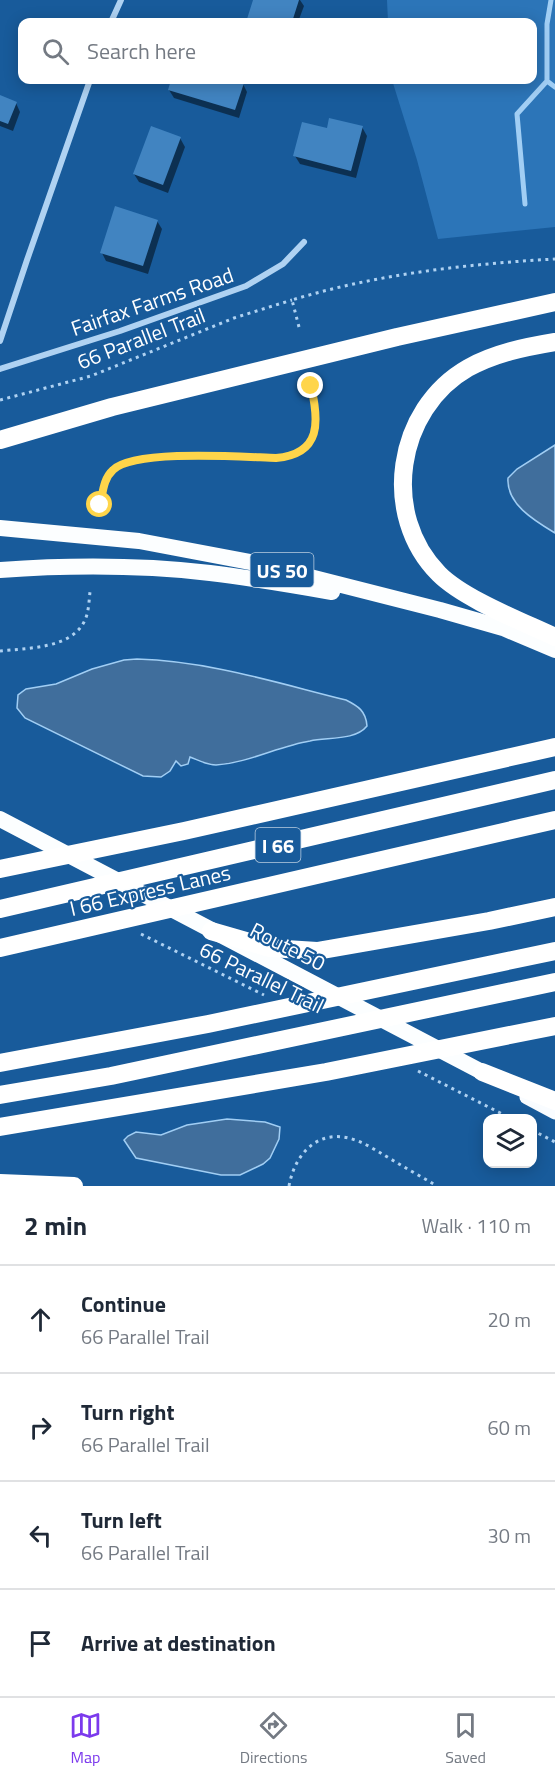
<!DOCTYPE html>
<meta charset="utf-8">
<style>
:root{--surface:#fff;--page:#f2f2f3;--text:#1f2937;--muted:#747a83;--line:#e0e1e3;--accent:#7c3aed}
body{margin:0;font-family:"Titillium Web",sans-serif;background:var(--page);color:var(--text)}
.controls{position:absolute;right:18px;bottom:18px;display:grid;overflow:hidden;border-radius:12px;box-shadow:0 3px 15px #0003}
.controls button{width:54px;height:54px;display:grid;place-items:center;padding:0;border:0;border-bottom:2px solid var(--line);background:var(--surface);color:var(--text);font:30px sans-serif}
.stop{position:absolute;width:18px;height:18px;margin:-14px;border:4px solid #ffd54a;border-radius:50%;background:#fff}
.stop.end{background:#ffd54a;border-color:#fff;box-shadow:0 2px 6px #0008}
.list{margin:0;padding:0;list-style:none}
h2{display:flex;justify-content:space-between;align-items:center;height:78px;margin:0;padding:0 24px;font-size:26px}
h2 small{font-size:20px;font-weight:400;color:var(--muted)}
.list li{display:grid;grid-template-columns:39px 1fr auto;gap:18px;align-items:center;box-sizing:border-box;height:108px;padding:0 24px;border-top:2px solid var(--line)}
.list b{display:block;font-size:22px;white-space:nowrap}
.list p{margin:0;font-size:20px;white-space:nowrap;color:var(--muted)}
.list em{font-size:20px;font-style:normal;color:var(--muted)}
.icon{flex:none;width:33px;height:33px;fill:none;stroke:currentColor;stroke-width:2;stroke-linecap:round;stroke-linejoin:round}
.map{position:relative;flex:none;width:555px;height:1186px;overflow:hidden}
.search{position:absolute;background:var(--surface);box-shadow:0 3px 15px #0003;left:18px;right:18px;top:18px;height:66px;display:flex;align-items:center;gap:15px;box-sizing:border-box;padding:0 21px;border-radius:12px;color:var(--muted);font-size:22px}
.sheet{height:510px;background:var(--surface)}
nav{display:flex;justify-content:space-around;align-items:center;box-sizing:border-box;height:84px;border-top:2px solid var(--line);background:var(--surface);font-size:16px;color:var(--muted)}
nav a{display:grid;justify-items:center;gap:3px}
nav .on{color:var(--accent)}
.map>svg:first-child{display:block}
.green{fill:#2c75b8}
.water{fill:#406e9c;stroke:#a1cef4;stroke-width:1.5}
.shadow{fill:#0007}
.lines{fill:none;stroke-linecap:round;stroke-linejoin:round}
.stream{stroke:#a1cef4;stroke-width:5}
.building{fill:#4184c1}
.path{stroke:#afd2f2;stroke-width:3;stroke-dasharray:3 4.5;stroke-linecap:butt}
.minor{stroke:#afd2f2;stroke-width:6}
.primary{stroke:#f9fcff;stroke-width:15}
.trunk{stroke:#fcfeff;stroke-width:16}
.motorway{stroke:#fff;stroke-width:18}
.route{stroke:#ffd54a;stroke-width:8}
.labels{text-anchor:middle;dominant-baseline:central;stroke-width:4.5;stroke-linejoin:round;paint-order:stroke}
.shield{fill:#185b9b;stroke:#bacee1;stroke-width:1.5}
.shield-label{font-size:20px;font-weight:bold;fill:#fff}
.street-label{font-size:21px;fill:#fff;stroke:#185b9b}
</style>
<div class="map">
<svg width="555" height="1186" viewBox="0 0 555 1186">
<rect width="100%" height="100%" fill="#185b9b"/>
<path class="green" d="M387,0h168v227l-117,12 -21,-79 -25,-80h140v-58h-144z"/>
<path class="water" d="M555,445v88c-20,-12 -49,-29 -47,-55l9,-9z
M137,659c72,2 140,24 209,41 12,6 20,11 21,26 -12,15 -40,11 -57,15 -31,5 -62,22 -94,24 -9,0 -18,-5 -26,-8l-2,7 -7,2 -5,-5 -6,10 -9,6 -18,-1 -118,-58 -8,-10 1,-13 8,-6 30,-5 36,-15 32,-9z
M227,1119l38,3 15,5 -1,12 -9,19 -7,6 -23,11h-19l-85,-17 -12,-18 4,-4 8,-4 25,3 26,-10z"/>
<path class="shadow" d="M254,0h46l4,6 -6,16h-48l-2,-3z
M173,80h55l15,4 4,8 -8,26 -65,-20 -5,-8z
M0,97l16,6 4,9 -7,19 -13,-5z
M362,127l5,9 -11,42 -56,-14 -5,-8 33,-26z
M180,138l5,9 -17,46 -29,-11 -5,-8z
M157,221l5,8 -14,45 -42,-13 -4,-8z"/>
<g class="lines">
<path class="stream" d="M547,81l8,6
M525,204l-8,-90 30,-33v-57l4,-24"/>
</g>
<path class="building" d="M253,0h46l-7,22h-37l-8,-3z
M171,80h62l11,3 -9,27 -67,-20z
M0,95l17,7 -9,22 -8,-3z
M329,118l34,8 -12,45 -58,-15 9,-34 25,6z
M151,126l30,11 -18,48 -30,-11z
M115,206l43,14 -15,46 -43,-13z"/>
<g class="lines">
<path class="path" d="M299,327l-7,-27c85,-26 175,-36 263,-41
M0,400l91,-24 143,-58 58,-18
M100,505c2,-12 3,-26 13,-35 21,-21 130,-13 163,-13 46,-3 43,-36 35,-71
M0,651c27,-3 72,-2 85,-31 4,-9 4,-20 5,-28
M141,934l123,61
M418,1071l92,47
M532,1130l23,12
M289,1186c6,-33 30,-59 66,-46 10,3 20,10 29,15 18,11 36,21 53,31"/>
<path class="minor" d="M111,22l10,-22
M0,341l27,-81 63,-180
M0,369l120,-38 126,-45 37,-22 21,-22"/>
<path class="primary" d="M527,1097l28,15"/>
<path class="trunk" d="M0,528l139,13 116,22 185,47 63,18 52,22
M0,570c70,-5 141,-5 210,3 41,5 82,12 122,19
M0,819l482,253"/>
<path class="motorway" d="M555,342c-30,5 -60,11 -87,26 -72,41 -88,147 -29,206 25,25 82,47 116,63
M0,440l112,-33 285,-70 158,-35
M0,869l184,-38 371,-84
M0,909l555,-129
M211,931l59,17 47,3 172,-30 66,-14
M0,948l555,-128
M0,1063l208,-39 347,-73
M482,1072l73,29
M0,1095l111,-19 444,-94
M0,1127l326,-55 229,-46
M0,1183l74,3"/>
</g>
<g class="lines">
<path class="route" d="M100,505c3,-12 3,-26 13,-35 21,-21 130,-13 163,-12 46,-4 43,-37 35,-72"/>
</g>
<g class="labels">
<g class="shield">
<rect x="250.5" y="553" width="63" height="34" rx="4.5"/>
<rect x="255.5" y="828" width="45" height="34" rx="4.5"/>
</g>
<g class="shield-label">
<text x="282" y="570">US 50</text>
<text x="278" y="845">I 66</text>
</g>
<g class="street-label">
<text transform="translate(152 301) rotate(-19)">Fairfax Farms Road</text>
<text transform="translate(141 338) rotate(-21)">66 Parallel Trail</text>
<text transform="translate(150 890) rotate(-13)">I 66 Express Lanes</text>
<text transform="translate(288 946) rotate(27)">Route 50</text>
<text transform="translate(262 977) rotate(26)">66 Parallel Trail</text>
</g>
</g>
</svg>
<div class="controls">
<button><svg class="icon" aria-label="layers" viewBox="0 0 24 24"><path d="M12 4l9 5-9 5-9-5zM3 14l9 5 9-5"/></svg></button>
</div>
<div class="stop" style="left:100px;top:505px"></div>
<div class="stop end" style="left:311px;top:386px"></div>
<div class="search"><svg class="icon" aria-label="search" viewBox="0 0 24 24"><circle cx="10" cy="10" r="6"/><path d="M15 15l6 6"/></svg>Search here</div>
</div>
<section class="sheet">
<h2>2 min<small>Walk · 110 m</small></h2>
<ul class="list">
<li><svg class="icon" aria-label="ahead" viewBox="0 0 24 24"><path d="M12 20V5M6 11l6-6 6 6"/></svg><div><b>Continue</b><p>66 Parallel Trail</p></div><em>20 m</em></li>
<li><svg class="icon" aria-label="right" viewBox="0 0 24 24"><path d="M7 20v-9h11M14 6l5 5-5 5"/></svg><div><b>Turn right</b><p>66 Parallel Trail</p></div><em>60 m</em></li>
<li><svg class="icon" aria-label="left" viewBox="0 0 24 24"><path d="M17 20v-9H6M10 6l-5 5 5 5"/></svg><div><b>Turn left</b><p>66 Parallel Trail</p></div><em>30 m</em></li>
<li><svg class="icon" aria-label="arrive" viewBox="0 0 24 24"><path d="M6 21V4h12l-3 4 3 4H6"/></svg><div><b>Arrive at destination</b></div></li>
</ul>
</section>
<nav>
<a class="on"><svg class="icon" aria-label="map" viewBox="0 0 24 24"><path d="M3 6l6-2 6 2 6-2v14l-6 2-6-2-6 2zM9 4v14M15 6v14"/></svg>Map</a>
<a><svg class="icon" aria-label="directions" viewBox="0 0 24 24"><path d="M12 3l9 9-9 9-9-9zM9 14v-3h6M13 9l2 2-2 2"/></svg>Directions</a>
<a><svg class="icon" aria-label="saved" viewBox="0 0 24 24"><path d="M7 4h10v16l-5-4-5 4z"/></svg>Saved</a>
</nav>
